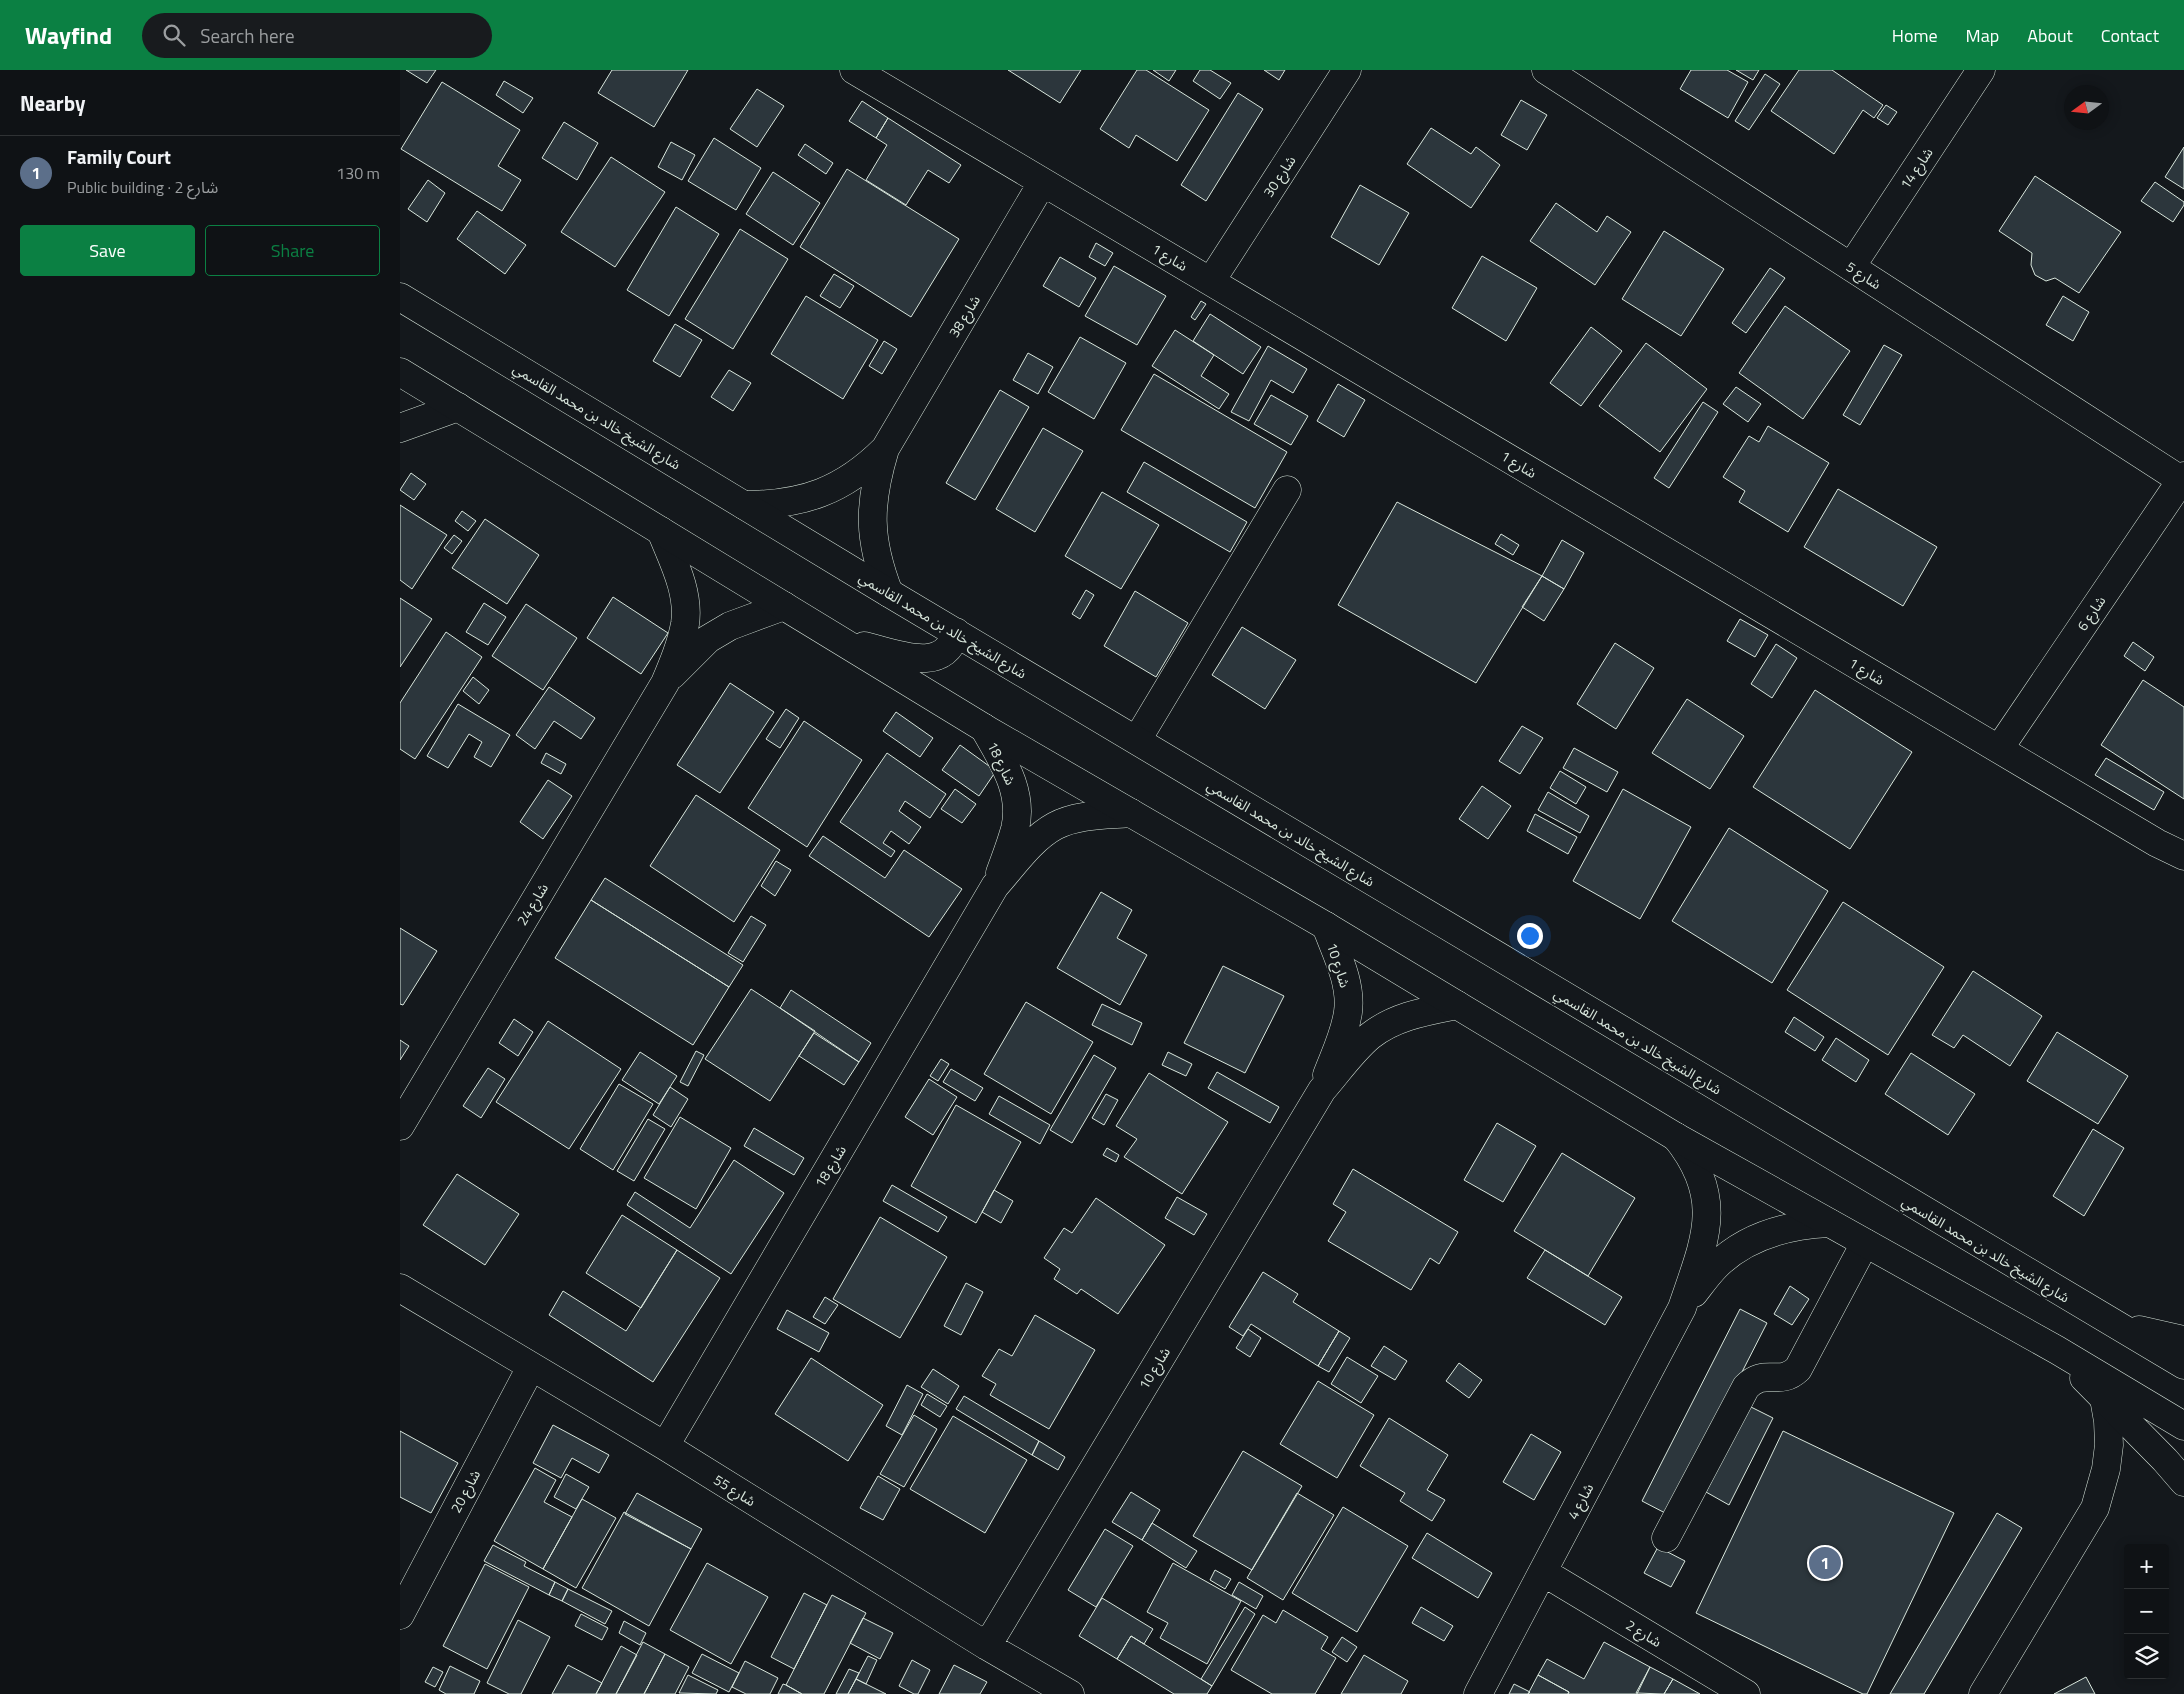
<!DOCTYPE html>
<meta charset="utf-8">
<style>
:root{--surface:#0f1215;--page:#181b1e;--text:#f1f3f6;--muted:#9b9ea0;--line:#2f3234;--accent:#0b8043}
body{margin:0;font-family:"Titillium Web","Noto Sans Arabic",sans-serif;background:var(--page);color:var(--text)}
.controls{position:absolute;right:15px;bottom:15px;display:grid;overflow:hidden;border-radius:5px;box-shadow:0 2px 12px #0003}
.controls button{width:45px;height:45px;display:grid;place-items:center;padding:0;border:0;border-bottom:1px solid var(--line);background:var(--surface);color:var(--text);font:25px sans-serif}
.compass{position:absolute;left:1664px;top:15px;width:45px;height:45px;border-radius:50%;background:var(--surface);box-shadow:0 2px 12px #0003;rotate:255deg}
.you{position:absolute;left:1129px;top:865px;width:18px;height:18px;margin:-12px;border:4px solid #fff;border-radius:50%;background:#1a73e8;box-shadow:0 0 0 8px #1a73e833}
.badge{display:grid;place-items:center;width:32px;height:32px;border-radius:50%;background:var(--accent);color:#fff;font-size:16px;font-weight:700}
.pin{position:absolute;translate:-50% -50%;border:2px solid #fff;box-shadow:0 1px 5px #0006}
.list{margin:0;padding:0;list-style:none}
h2{display:flex;justify-content:space-between;align-items:center;height:65px;margin:0;padding:0 20px;font-size:21px}
h2 small{font-size:16px;font-weight:400;color:var(--muted)}
.list li{display:grid;grid-template-columns:32px 1fr auto;gap:15px;align-items:center;box-sizing:border-box;height:75px;padding:0 20px;border-top:1px solid var(--line)}
.list b{display:block;font-size:19px;white-space:nowrap}
.list p{margin:0;font-size:16px;white-space:nowrap;color:var(--muted)}
.list em{font-size:16px;font-style:normal;color:var(--muted)}
.actions{display:flex;gap:10px;padding:15px 20px}
.actions a{flex:1;padding:11px 0;border:1px solid var(--accent);border-radius:5px;text-align:center;font-size:18px;color:var(--accent)}
.actions .main{background:var(--accent);color:#fff}
.icon{flex:none;width:28px;height:28px;fill:none;stroke:currentColor;stroke-width:2;stroke-linecap:round;stroke-linejoin:round}
.map{position:relative;flex:none;width:1784px;height:1624px;overflow:hidden}
header{display:flex;align-items:center;gap:30px;box-sizing:border-box;height:70px;padding:0 25px;background:var(--accent);color:#fff}
header strong{font-size:24px}
nav{display:flex;gap:28px;margin-inline-start:auto;font-size:18px}
.search{width:350px;height:45px;background:var(--page);display:flex;align-items:center;gap:12px;box-sizing:border-box;padding:0 18px;border-radius:28px;color:var(--muted);font-size:19px}
main{display:flex}
aside{flex:1;background:var(--surface)}
.map>svg:first-child{display:block}
.building{fill:#2c363c;stroke:#d8e6dc}
.lines{fill:none;stroke-linecap:round;stroke-linejoin:round}
.minor-casing{stroke:#d8e6dc;stroke-width:29}
.major-casing{stroke:#d8e6dc;stroke-width:29}
.minor{stroke:#14181c;stroke-width:28}
.major{stroke:#14181c;stroke-width:28}
.labels{text-anchor:middle;dominant-baseline:central;stroke-width:4;stroke-linejoin:round;paint-order:stroke}
.street-label{font-size:14px;fill:#d8e6dc;stroke:#14181c}
</style>
<header>
<strong>Wayfind</strong>
<div class="search"><svg class="icon" aria-label="search" viewBox="0 0 24 24"><circle cx="10" cy="10" r="6"/><path d="M15 15l6 6"/></svg>Search here</div>
<nav><a>Home</a><a>Map</a><a>About</a><a>Contact</a></nav>
</header>
<main>
<aside>
<h2>Nearby<small></small></h2>
<ul class="list">
<li><span class="badge" style="background:#5c6f8a">1</span><div><b>Family Court</b><p>Public building · شارع 2</p></div><em>130 m</em></li>
</ul>
<div class="actions"><a class="main">Save</a><a>Share</a></div>
</aside>
<div class="map">
<svg width="1784" height="1624" viewBox="0 0 1784 1624">
<rect width="100%" height="100%" fill="#14181c"/>
<path class="building" d="M6,0h30l-9,13z
M212,0h76l-34,57 -56,-34z
M608,0h73l-21,33z
M737,0h9l63,40 -32,51 -41,-26 -7,13 -29,-19z
M753,0h23l-7,11z
M800,0h10l21,13 -11,16 -27,-18z
M864,0h21l-6,10z
M1291,0h36l21,12 -20,36 -48,-29z
M1336,0h23l-6,10z
M1399,0h33l51,35 -9,13 -11,-8 -29,44 -63,-43z
M1365,4l15,10 -31,46 -14,-9z
M104,11l29,17 -10,15 -27,-18z
M42,12l78,48 -22,36 23,14 -19,31 -101,-62z
M357,19l27,17 -27,41 -27,-18z
M838,23l25,16 -57,92 -25,-16z
M1121,30l26,15 -20,35 -26,-15z
M462,31l26,17 -12,20 -27,-17z
M1486,35l11,7 -9,13 -11,-7z
M488,48l73,47 -12,18 -21,-13 -22,35 -40,-25 21,-35 -11,-7z
M164,52l34,21 -21,37 -35,-22z
M1031,58l40,26 5,-7 24,18 -29,43 -64,-44z
M314,68l47,30 -25,42 -48,-29z
M271,72l24,13 -13,25 -24,-13z
M405,74l28,19 -7,11 -28,-19z
M1784,77v42l-19,-12z
M211,87l54,35 -50,75 -54,-35z
M447,99l112,70 -48,78 -111,-70z
M373,102l47,31 -27,42 -47,-31z
M1635,106l86,56 -42,61 -24,-15 -9,3 -11,-6 -4,-10 1,-12 -33,-22z
M28,110l17,13 -18,29 -19,-13z
M1755,112l29,20v3l-11,17 -32,-21z
M960,115l49,28 -30,52 -48,-28z
M1156,133l41,29 10,-16 24,16 -36,53 -65,-44z
M276,137l43,27 -50,82 -42,-26z
M77,141l49,34 -21,29 -48,-35z
M340,159l48,30 -55,90 -48,-30z
M1264,161l60,38 -43,67 -59,-37z
M696,173l17,10 -8,13 -16,-9z
M1082,186l55,32 -31,53 -54,-33z
M660,187l36,21 -17,29 -36,-21z
M714,196l52,30 -29,49 -52,-29z
M1370,198l15,10 -39,55 -14,-10z
M434,204l20,12 -14,22 -20,-12z
M406,226l72,44 -35,59 -72,-45z
M1663,226l26,16 -16,29 -27,-16z
M801,231l5,3 -11,16 -4,-3z
M1385,236l65,45 -47,68 -64,-46z
M810,244l51,33 -18,27 -50,-33z
M275,254l27,16 -22,37 -27,-16z
M1191,257l31,24 -41,55 -31,-23z
M775,260l39,25 -13,21 28,18 -10,15 -67,-43z
M680,267l46,26 -32,56 -46,-27z
M484,271l13,8 -15,25 -13,-8z
M1246,273l61,46 -47,63 -61,-46z
M1484,275l18,10 -42,70 -17,-10z
M868,276l39,23 -14,24 -22,-13 -22,41 -18,-9z
M628,283l25,14 -15,27 -25,-14z
M329,300l22,13 -18,28 -22,-14z
M754,304l133,78 -32,56 -134,-78z
M938,314l27,16 -21,37 -27,-16z
M1336,317l25,17 -13,18 -25,-18z
M600,320l29,17 -54,93 -29,-17z
M871,325l37,21 -17,29 -37,-21z
M1303,332l15,10 -49,76 -15,-10z
M1368,356l61,37 -41,69 -49,-30 6,-11 -22,-14 26,-41 10,6z
M643,358l40,23 -48,81 -39,-23z
M744,392l103,60 -17,30 -103,-60z
M11,403l15,11 -12,16 -14,-10z
M1438,419l99,58 -34,59 -99,-59z
M702,422l57,33 -38,64 -56,-33z
M997,432l145,74 -66,107 -138,-78z
M0,435l47,30 -35,54 -12,-9z
M62,441l14,10 -8,10 -13,-10z
M85,449l54,36 -32,49 -55,-36z
M1101,464l18,11 -6,10 -18,-11z
M54,465l8,6 -10,13 -8,-6z
M1162,470l22,13 -20,36 -22,-13z
M1142,506l22,13 -20,32 -22,-14z
M686,520l8,5 -14,24 -8,-5z
M735,521l53,32 -32,54 -52,-31z
M213,527l55,36 -27,41 -54,-36z
M0,528l32,21 -32,48z
M84,533l22,14 -18,28 -22,-13z
M126,534l51,34 -34,52 -51,-34z
M1340,549l28,16 -13,22 -28,-16z
M842,557l54,33 -31,49 -53,-34z
M46,562l36,25 -67,102 -15,-10v-46z
M1733,572l21,15 -9,14 -21,-15z
M1215,573l39,25 -38,61 -39,-25z
M1376,574l21,14 -25,40 -21,-14z
M73,607l16,13 -10,14 -16,-13z
M1743,610l41,27v92l-83,-54z
M330,613l44,29 -54,81 -43,-28z
M149,617l46,31 -14,21 -27,-18 -19,28 -19,-14z
M1415,620l97,62 -62,97 -97,-62z
M1287,629l57,37 -34,53 -58,-36z
M58,634l52,31 -19,32 -17,-10 8,-15 -13,-8 -21,34 -21,-12z
M386,639l13,9 -19,30 -14,-9z
M496,642l37,26 -13,19 -37,-26z
M404,651l58,39 -55,87 -59,-39z
M1122,656l21,12 -23,36 -21,-13z
M560,675l36,26 -17,25 -37,-26z
M1174,678l44,24 -11,20 -44,-24z
M146,683l20,11 -5,10 -20,-11z
M487,683l59,41 -16,24 -25,-17 -6,10 22,16 -12,17 -18,-13 -8,12 12,8 -4,6 -51,-35z
M1706,688l58,34 -10,18 -59,-35z
M1160,701l26,16 -10,17 -26,-16z
M148,710l24,16 -29,43 -23,-17z
M1082,716l29,20 -23,33 -29,-20z
M555,719l21,15 -14,19 -21,-14z
M1223,719l68,38 -51,92 -67,-38z
M1148,722l41,24 -9,17 -42,-23z
M296,725l84,55 -46,72 -84,-56z
M1135,744l42,23 -9,17 -41,-23z
M1329,758l99,63 -56,92 -100,-62z
M423,766l62,42 19,-28 58,39 -33,48 -120,-81z
M376,791l15,9 -16,26 -14,-10z
M205,808l138,87 -14,22 -138,-87z
M701,822l31,18 -15,28 30,17 -27,50 -63,-37z
M191,830l138,87 -36,58 -138,-87z
M1443,832l101,65 -56,88 -101,-65z
M351,846l15,9 -23,37 -15,-9z
M0,858l37,23 -34,54 -3,-1z
M823,896l61,30 -39,77 -61,-30z
M1573,901l69,45 -32,50 -47,-31 -9,13 -22,-13z
M351,919l64,42 -45,70 -65,-42z
M391,920l80,53 -12,19 -79,-54z
M626,932l67,40 -42,72 -67,-40z
M702,934l40,19 -10,22 -40,-20z
M1394,947l30,20 -9,14 -30,-19z
M114,949l19,13 -15,24 -19,-13z
M148,951l73,48 -52,80 -73,-47z
M1657,962l71,44 -30,48 -71,-43z
M414,963l45,29 -15,23 -45,-29z
M1436,968l33,22 -13,22 -34,-22z
M0,970l9,6 -9,14z
M296,981l8,4 -16,31 -8,-4z
M240,982l37,24 -18,28 -37,-24z
M768,982l24,12 -6,12 -24,-11z
M1511,983l64,41 -27,41 -63,-41z
M694,985l22,13 -44,75 -22,-13z
M541,989l8,5 -11,17 -8,-5z
M88,998l17,11 -24,39 -18,-12z
M551,999l32,19 -8,13 -32,-19z
M817,1002l62,35 -9,16 -62,-35z
M749,1003l79,49 -46,72 -58,-37 13,-18 -21,-13z
M529,1009l28,18 -24,38 -28,-18z
M219,1014l34,20 -40,66 -33,-21z
M270,1017l18,12 -17,28 -18,-12z
M706,1024l12,6 -14,25 -12,-7z
M599,1026l51,29 -10,19 -51,-30z
M556,1035l65,37 -45,81 -65,-37z
M280,1047l51,31 -35,61 -52,-31z
M248,1049l17,10 -31,52 -17,-10z
M1097,1053l39,23 -33,56 -39,-22z
M354,1058l50,30 -10,17 -50,-29z
M1693,1059l31,19 -40,68 -31,-20z
M707,1078l12,7 -3,7 -13,-7z
M1162,1083l73,45 -47,78 -74,-45z
M334,1090l50,33 -53,81 -104,-69 8,-13 55,36z
M953,1099l105,63 -19,32 -9,-6 -19,32 -83,-49 18,-29 -13,-8z
M57,1104l62,40 -34,51 -62,-40z
M492,1115l55,32 -9,15 -55,-31z
M594,1120l19,11 -12,22 -19,-11z
M777,1127l30,17 -13,21 -29,-17z
M696,1128l69,47 -47,69 -37,-25 -4,5 -23,-15 6,-10 -16,-11 20,-30 8,5z
M222,1145l55,35 -36,58 -55,-35z
M480,1147l67,40 -47,81 -67,-39z
M277,1180l43,28 -67,104 -104,-67 14,-24 63,40z
M1145,1180l77,47 -17,28 -78,-47z
M863,1202l35,22 -5,8 46,29 -21,35 -67,-42 -8,12 -14,-9z
M566,1213l17,9 -22,43 -17,-9z
M1390,1216l19,13 -17,26 -18,-11z
M425,1227l13,8 -13,19 -12,-7z
M1340,1239l27,14 -98,192 -27,-14z
M387,1240l42,23 -10,19 -42,-23z
M635,1245l60,35 -46,79 -59,-34 6,-11 -14,-8 17,-27 13,7z
M848,1259l13,9 -11,19 -14,-9z
M939,1261l11,7 -21,34 -11,-6z
M984,1276l23,15 -12,19 -24,-14z
M947,1287l31,19 -17,27 -30,-19z
M411,1288l72,47 -35,56 -73,-47z
M1059,1293l23,17 -13,18 -23,-17z
M533,1299l26,17 -11,18 -27,-17z
M918,1311l56,34 -37,63 -57,-34z
M507,1315l16,9 -21,41 -16,-9z
M527,1324l20,12 -7,11 -19,-12z
M564,1326l75,45 -7,14 -76,-46z
M1349,1336l24,12 -44,87 -23,-13z
M514,1345l23,14 -33,58 -24,-13z
M553,1346l74,44 -42,73 -75,-44z
M989,1348l59,37 -21,35 18,10 -13,21 -32,-20 5,-8 -45,-27z
M153,1355l56,30 -10,18 -27,-15 -11,20 -28,-15z
M0,1361l58,32 -27,50 -31,-16z
M1383,1361l171,82 -87,181h-4l-167,-81z
M1131,1364l30,18 -27,48 -31,-18z
M639,1371l26,16 -7,13 -26,-15z
M843,1381l59,35 -50,84 -59,-34z
M135,1398l21,12 -12,22 28,15 -29,52 -49,-28z
M166,1404l23,13 -13,22 -22,-12z
M478,1406l22,13 -17,31 -23,-12z
M731,1422l29,18 -18,30 -30,-18z
M237,1423l65,36 -11,20 -66,-35z
M897,1423l37,22 -51,85 -36,-22z
M182,1429l34,19 -40,70 -33,-19z
M943,1437l65,39 -51,86 -65,-39z
M224,1442l67,37 -42,77 -67,-38z
M1597,1443l25,15 -98,166h-34z
M752,1453l45,28 -11,17 -44,-28z
M705,1459l28,17 -37,61 -28,-17z
M1027,1463l65,40 -14,25 -66,-40z
M93,1475l33,17 -2,4 31,16 -6,13 -65,-34z
M1258,1477l27,14 -14,26 -27,-14z
M307,1493l61,34 -37,67 -61,-34z
M773,1493l68,38 -34,63 -47,-26 8,-15 -21,-11z
M85,1494l44,23 -42,82 -44,-23z
M815,1500l16,9 -6,10 -15,-9z
M155,1512l13,7 -6,12 -13,-6z
M839,1512l24,14 -7,13 -24,-14z
M168,1519l44,22 -7,13 -43,-23z
M404,1523l23,12 -33,64 -23,-12z
M432,1525l34,18 -42,81h-22l-16,-9z
M702,1528l51,31 -9,15 -13,-8 -14,23 -38,-23z
M845,1537l10,7 -43,72 -11,-7z
M1021,1537l32,19 -9,15 -32,-18z
M883,1540l45,27 -7,12 15,9 -21,36h-43l-41,-24 32,-55 13,8z
M181,1544l27,14 -6,12 -27,-14z
M463,1548l30,15 -13,26 -30,-16z
M118,1550l32,17 -29,57h-12l-22,-11z
M224,1551l22,12 -6,12 -21,-12z
M731,1566l81,50 -5,8h-33l-57,-35z
M942,1567l15,10 -10,15 -15,-10z
M243,1572l22,12 -21,40h-28z
M1204,1572l46,25 -13,27h-69l1,-2 -31,-17 9,-16 37,20z
M221,1576l16,9 -21,39h-20z
M265,1584l24,13 -14,27h-31z
M302,1584l37,19 -10,19 -37,-19z
M964,1585l44,26 -7,13h-60z
M468,1586l9,4 -11,24 -10,-5z
M512,1590l18,10 -12,24h-4l-15,-8z
M345,1591l33,17 -8,16h-24l-14,-7z
M168,1595l34,18 -6,11h-44z
M554,1595l33,17 -7,12h-41z
M50,1596l30,15 -6,13h-28l-7,-4z
M33,1597l10,5 -8,15 -10,-5z
M1250,1597l23,12 -9,15 -28,-1z
M449,1599l10,4 -3,6 -8,15h-12z
M288,1605l30,15 -2,4 -37,-1z
M1138,1605l31,17 -1,2h-40z
M1686,1607l9,17h-41z
M456,1609l30,15h-38z
M1273,1609l27,15h-36z
M383,1614l3,1 16,9h-24z
M1114,1614l16,8 -2,2h-19z"/>
<g class="lines">
<g class="minor-casing">
<path id="minor" d="M454,0l1303,773 27,13
M1146,0l635,410
M1451,197l130,-197
M811,211l136,-211
M0,358l58,-21
M344,435c59,0 99,-14 141,-56
M489,523c-21,-54 -21,-88 -4,-144l157,-266
M272,605l36,-36 22,-13 54,-20
M584,658c18,32 40,63 31,101 -4,15 -10,30 -15,44
M737,670l150,-250
M1599,679l185,-273
M926,856c10,27 26,57 22,86 -3,22 -13,42 -21,63
M0,1056l265,-443c8,-19 16,-38 20,-59 5,-32 -13,-65 -24,-93
M0,1218l265,158 322,200 83,48
M1294,1223c7,-9 14,-19 22,-27 30,-30 71,-41 113,-43
M265,1376l330,-560c18,-20 36,-47 60,-60 22,-12 52,-11 76,-13
M1266,1468l80,-151c19,-20 33,0 52,-18l67,-126
M1143,1502l203,122
M0,1545l131,-248
M587,1576l335,-556c15,-17 30,-39 48,-54 25,-20 57,-25 87,-31
M1078,1624l204,-386c23,-68 44,-109 -6,-171
M1583,1624l112,-186 11,-39 3,-24 -1,-24 -4,-23"/>
</g>
<g class="major-casing">
<path id="major" d="M0,227l489,296 1295,772
M0,302l584,356 342,198 350,211 381,213 127,76
M464,576c31,7 81,30 92,-14
M1739,1260l45,10
M1684,1308l81,82 19,22"/>
</g>
<use href="#minor" class="minor"/>
<use href="#major" class="major"/>
</g>
<g class="labels">
<g class="street-label">
<text transform="translate(1516 98) rotate(-56)">شارع 14</text>
<text transform="translate(879 106) rotate(-57)">شارع 30</text>
<text transform="translate(770 187) rotate(31)">شارع 1</text>
<text transform="translate(1464 205) rotate(33)">شارع 5</text>
<text transform="translate(564 246) rotate(-59)">شارع 38</text>
<text transform="translate(197 346) rotate(31)">شارع الشيخ خالد بن محمد القاسمي</text>
<text transform="translate(1119 394) rotate(31)">شارع 1</text>
<text transform="translate(1691 543) rotate(-56)">شارع 6</text>
<text transform="translate(543 555) rotate(31)">شارع الشيخ خالد بن محمد القاسمي</text>
<text transform="translate(1467 601) rotate(31)">شارع 1</text>
<text transform="translate(602 693) rotate(64)">شارع 18</text>
<text transform="translate(891 763) rotate(31)">شارع الشيخ خالد بن محمد القاسمي</text>
<text transform="translate(132 834) rotate(-59)">شارع 24</text>
<text transform="translate(939 895) rotate(72)">شارع 10</text>
<text transform="translate(1238 971) rotate(31)">شارع الشيخ خالد بن محمد القاسمي</text>
<text transform="translate(430 1096) rotate(-59)">شارع 18</text>
<text transform="translate(1586 1179) rotate(31)">شارع الشيخ خالد بن محمد القاسمي</text>
<text transform="translate(754 1298) rotate(-59)">شارع 10</text>
<text transform="translate(335 1420) rotate(32)">شارع 55</text>
<text transform="translate(65 1421) rotate(-62)">شارع 20</text>
<text transform="translate(1180 1431) rotate(-62)">شارع 4</text>
<text transform="translate(1244 1563) rotate(31)">شارع 2</text>
</g>
</g>
</svg>
<div class="controls">
<button>+</button>
<button>−</button>
<button><svg class="icon" aria-label="layers" viewBox="0 0 24 24"><path d="M12 4l9 5-9 5-9-5zM3 14l9 5 9-5"/></svg></button>
</div>
<svg class="compass" viewBox="-18 -18 36 36"><path d="M0-13l5 13h-10z" fill="#e53935"/><path d="M0 13l5-13h-10z" fill="#9b9ea0"/></svg>
<div class="you"></div>
<div class="pin badge" style="left:1425px;top:1493px;background:#5c6f8a">1</div>
</div>
</main>
